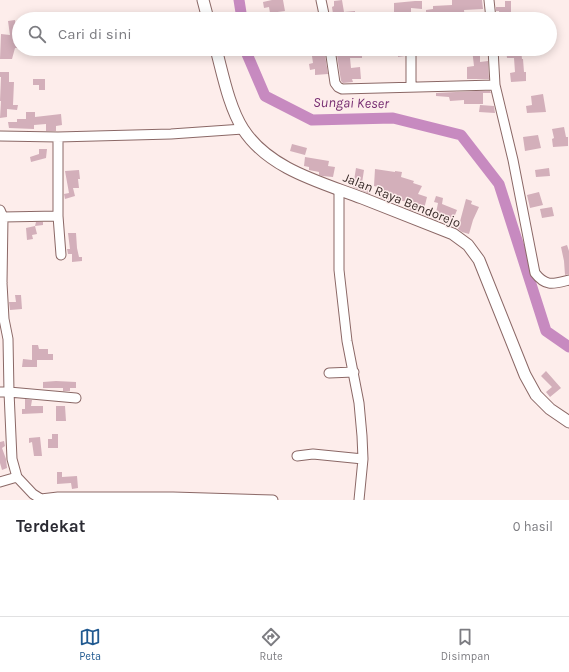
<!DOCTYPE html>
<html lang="id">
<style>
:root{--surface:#fff;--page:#f2f2f3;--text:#2b2b33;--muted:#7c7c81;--line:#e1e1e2;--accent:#205990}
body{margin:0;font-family:Karla,sans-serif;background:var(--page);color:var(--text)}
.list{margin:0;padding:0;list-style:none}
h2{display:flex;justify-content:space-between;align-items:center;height:52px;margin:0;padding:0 16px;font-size:17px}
h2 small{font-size:13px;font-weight:400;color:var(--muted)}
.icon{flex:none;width:22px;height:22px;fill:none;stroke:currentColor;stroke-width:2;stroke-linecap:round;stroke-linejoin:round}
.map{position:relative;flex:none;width:569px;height:500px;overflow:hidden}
.search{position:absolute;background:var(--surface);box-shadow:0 2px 10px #0003;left:12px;right:12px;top:12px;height:44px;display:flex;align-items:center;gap:10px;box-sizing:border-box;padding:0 14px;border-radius:22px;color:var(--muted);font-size:15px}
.sheet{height:116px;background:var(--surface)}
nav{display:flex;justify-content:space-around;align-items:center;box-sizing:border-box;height:56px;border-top:1px solid var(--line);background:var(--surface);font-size:11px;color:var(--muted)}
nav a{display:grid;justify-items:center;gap:2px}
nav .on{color:var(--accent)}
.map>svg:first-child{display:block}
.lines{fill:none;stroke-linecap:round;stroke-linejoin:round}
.river{stroke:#c78ac0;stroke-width:11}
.building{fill:#d3afba}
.minor-casing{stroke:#8b6866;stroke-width:11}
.major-casing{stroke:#8b6866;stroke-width:13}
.minor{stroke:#fff;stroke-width:9}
.major{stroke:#fff;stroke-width:11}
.labels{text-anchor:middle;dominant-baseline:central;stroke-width:3;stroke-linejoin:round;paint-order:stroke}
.street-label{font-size:13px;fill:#3a2c2a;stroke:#fdedeb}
.water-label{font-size:14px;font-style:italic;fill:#772e72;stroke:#fdedeb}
</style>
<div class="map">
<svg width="569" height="500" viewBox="0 0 569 500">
<rect width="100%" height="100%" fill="#fdedeb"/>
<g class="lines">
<path class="river" d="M239,0l3,19
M246,49l1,5 18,42 47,24 81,-2 68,17 38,49 47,147 23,16"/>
</g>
<path class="building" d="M272,0h11l2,11 -15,2 -1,-6 -5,1 -1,-6z
M342,0l2,12 11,-1v8h-24l-1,-5h3l-1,-7 2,-1v-5z
M452,0h30l1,9 -19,1 1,9h-39v-9l7,-1v-3l19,-1z
M415,1h7v8l-11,-1v4l-17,1v-10z
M505,1h6v18h-12v-8h-3v-4h9z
M15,20l1,7 -1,1 -1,15h5v5h-4l-3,11h-12l1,-25 9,1 -2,-14z
M311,49h13l4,25 -13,1v-6l-5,1 -1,-6 4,-1z
M336,49h69v7l-7,1v-2l-36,1v2h-12l1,10 9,-1 1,12h-9l1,3 -10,1 -2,-2z
M472,49h15v3l-7,1v9l8,-1 1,18h-22v-12l7,-1z
M506,49h15l1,10h1l1,13h2v9l-15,1 -1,-9 5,-1 -1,-14h-7z
M0,72h9v10h5l-1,23h5l-1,5 -10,-1v8l-7,1 1,-17h-1l1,-24h-1z
M33,79h12v11h-6v-5h-6z
M476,91h14l1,2h-8v11h-19v-4l-14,1 -1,-4 -13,-1v-3z
M543,94l3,18 -19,1 -1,-7 6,-1 -1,-9z
M480,105l14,1 1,7 -16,-1z
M26,112h9v5l26,-3 1,11 -6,1v5h-10v-7l-12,1v4l-25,-1 -1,-6h9v-3h9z
M564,127l2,10h2v9l-15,1 -1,-8 2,-1 -2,-9z
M538,135l3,13 -16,3 -2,-14z
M292,144l15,4 -2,7 -15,-4z
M39,149h8l-1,9 -15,4 -1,-5 9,-3z
M305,157l24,4 -1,5 7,1 -2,10 -11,-1 -3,-1v-3l-10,-2v-3l-5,-1z
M356,168l8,2 -2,13 11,3 -3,8 -17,-7z
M549,168l1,8 -14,1 -1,-7z
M375,169l20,3v-1l7,1 -1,5 13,4 -1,2 9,3 -4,8 9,3 -3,12 -9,-3 -2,5 -4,-2 1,-6 -14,-4v2l-16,-3 2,-10 -8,-2z
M79,170l1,9h-2l1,9h-6l2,8 -10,3 -1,-5 5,-1 -4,-22z
M539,192l4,13 -13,3 -3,-13z
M436,196l7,2 -1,6 15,6 -6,15 -6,-2 1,-2 -11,-3 3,-15 -4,-1z
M466,199l6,2 -1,3 8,3 -6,13 -4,14 -7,-2 -4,-3z
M552,207l2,9 -12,2 -2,-9z
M36,222h7v3l-8,1 2,8 -5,1 1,4 -6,1 -1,-12 9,-2z
M68,233h8l1,15 2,9h3v4l-10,1v-8h-4l-1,-5h3z
M567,245l2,6v23l-4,1 -1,-14 -3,-14z
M15,295h6l1,14 -12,1 -1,-8h7z
M32,345h6l1,4h9v5h5v6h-16v7h-15l1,-8 9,1z
M546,371l15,17 -11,9 -4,-5 6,-5 -11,-11z
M56,381l20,1v6h-6v3h-7v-3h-20v-6z
M25,399l7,1 -1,6h12v7l-21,1v-5h3z
M56,406h9l1,15h-10z
M52,434h6v14h-10v-9h4z
M40,437l2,19h-8l-2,-14 -3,1v-5z
M4,441l1,5 -3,2 4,11 1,9 -5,2 -2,-7v-21z
M57,472h5v5l15,-1 1,12 -6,1 -1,-6 -14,1z"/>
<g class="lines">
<g class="minor-casing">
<path id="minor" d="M321,0l4,19
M489,0l2,19
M330,49l5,34 3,4 4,2 153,-4
M411,49v38
M493,49l2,36 18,75 22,113c11,14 18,11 34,7
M0,136l58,1 113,-3 72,-5
M58,137v79l3,39
M339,189v81l8,71 12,62 3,33 1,23 -4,41
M0,210l3,7 -1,66 2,36 4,20 1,53 3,67 5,18 16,17 8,5 17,-2h115l100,3
M3,217l55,-1
M329,373l25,-1
M0,392h9l67,6
M297,456l16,-2 50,5
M0,482l17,-5"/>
</g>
<g class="major-casing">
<path id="major" d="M203,0l5,19
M216,49c7,26 13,58 27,80 26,40 77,53 119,69 30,12 60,24 91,36l15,11 11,15 46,115 11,20 14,14 19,13"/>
</g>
<use href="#minor" class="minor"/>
<use href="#major" class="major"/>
</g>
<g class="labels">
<g class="street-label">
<text transform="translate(402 200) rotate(22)">Jalan Raya Bendorejo</text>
</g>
<g class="water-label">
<text transform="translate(351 103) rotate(1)">Sungai Keser</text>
</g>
</g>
</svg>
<div class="search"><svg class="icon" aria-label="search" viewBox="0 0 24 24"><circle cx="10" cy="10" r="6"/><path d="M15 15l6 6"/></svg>Cari di sini</div>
</div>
<section class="sheet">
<h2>Terdekat<small>0 hasil</small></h2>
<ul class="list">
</ul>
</section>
<nav>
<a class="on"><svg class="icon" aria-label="map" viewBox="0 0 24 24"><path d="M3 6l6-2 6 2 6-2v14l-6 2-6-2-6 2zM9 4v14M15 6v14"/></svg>Peta</a>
<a><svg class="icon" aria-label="directions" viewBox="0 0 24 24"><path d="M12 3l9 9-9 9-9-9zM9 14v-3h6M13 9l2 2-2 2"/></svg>Rute</a>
<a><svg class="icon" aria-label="saved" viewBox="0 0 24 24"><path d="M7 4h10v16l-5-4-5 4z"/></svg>Disimpan</a>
</nav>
